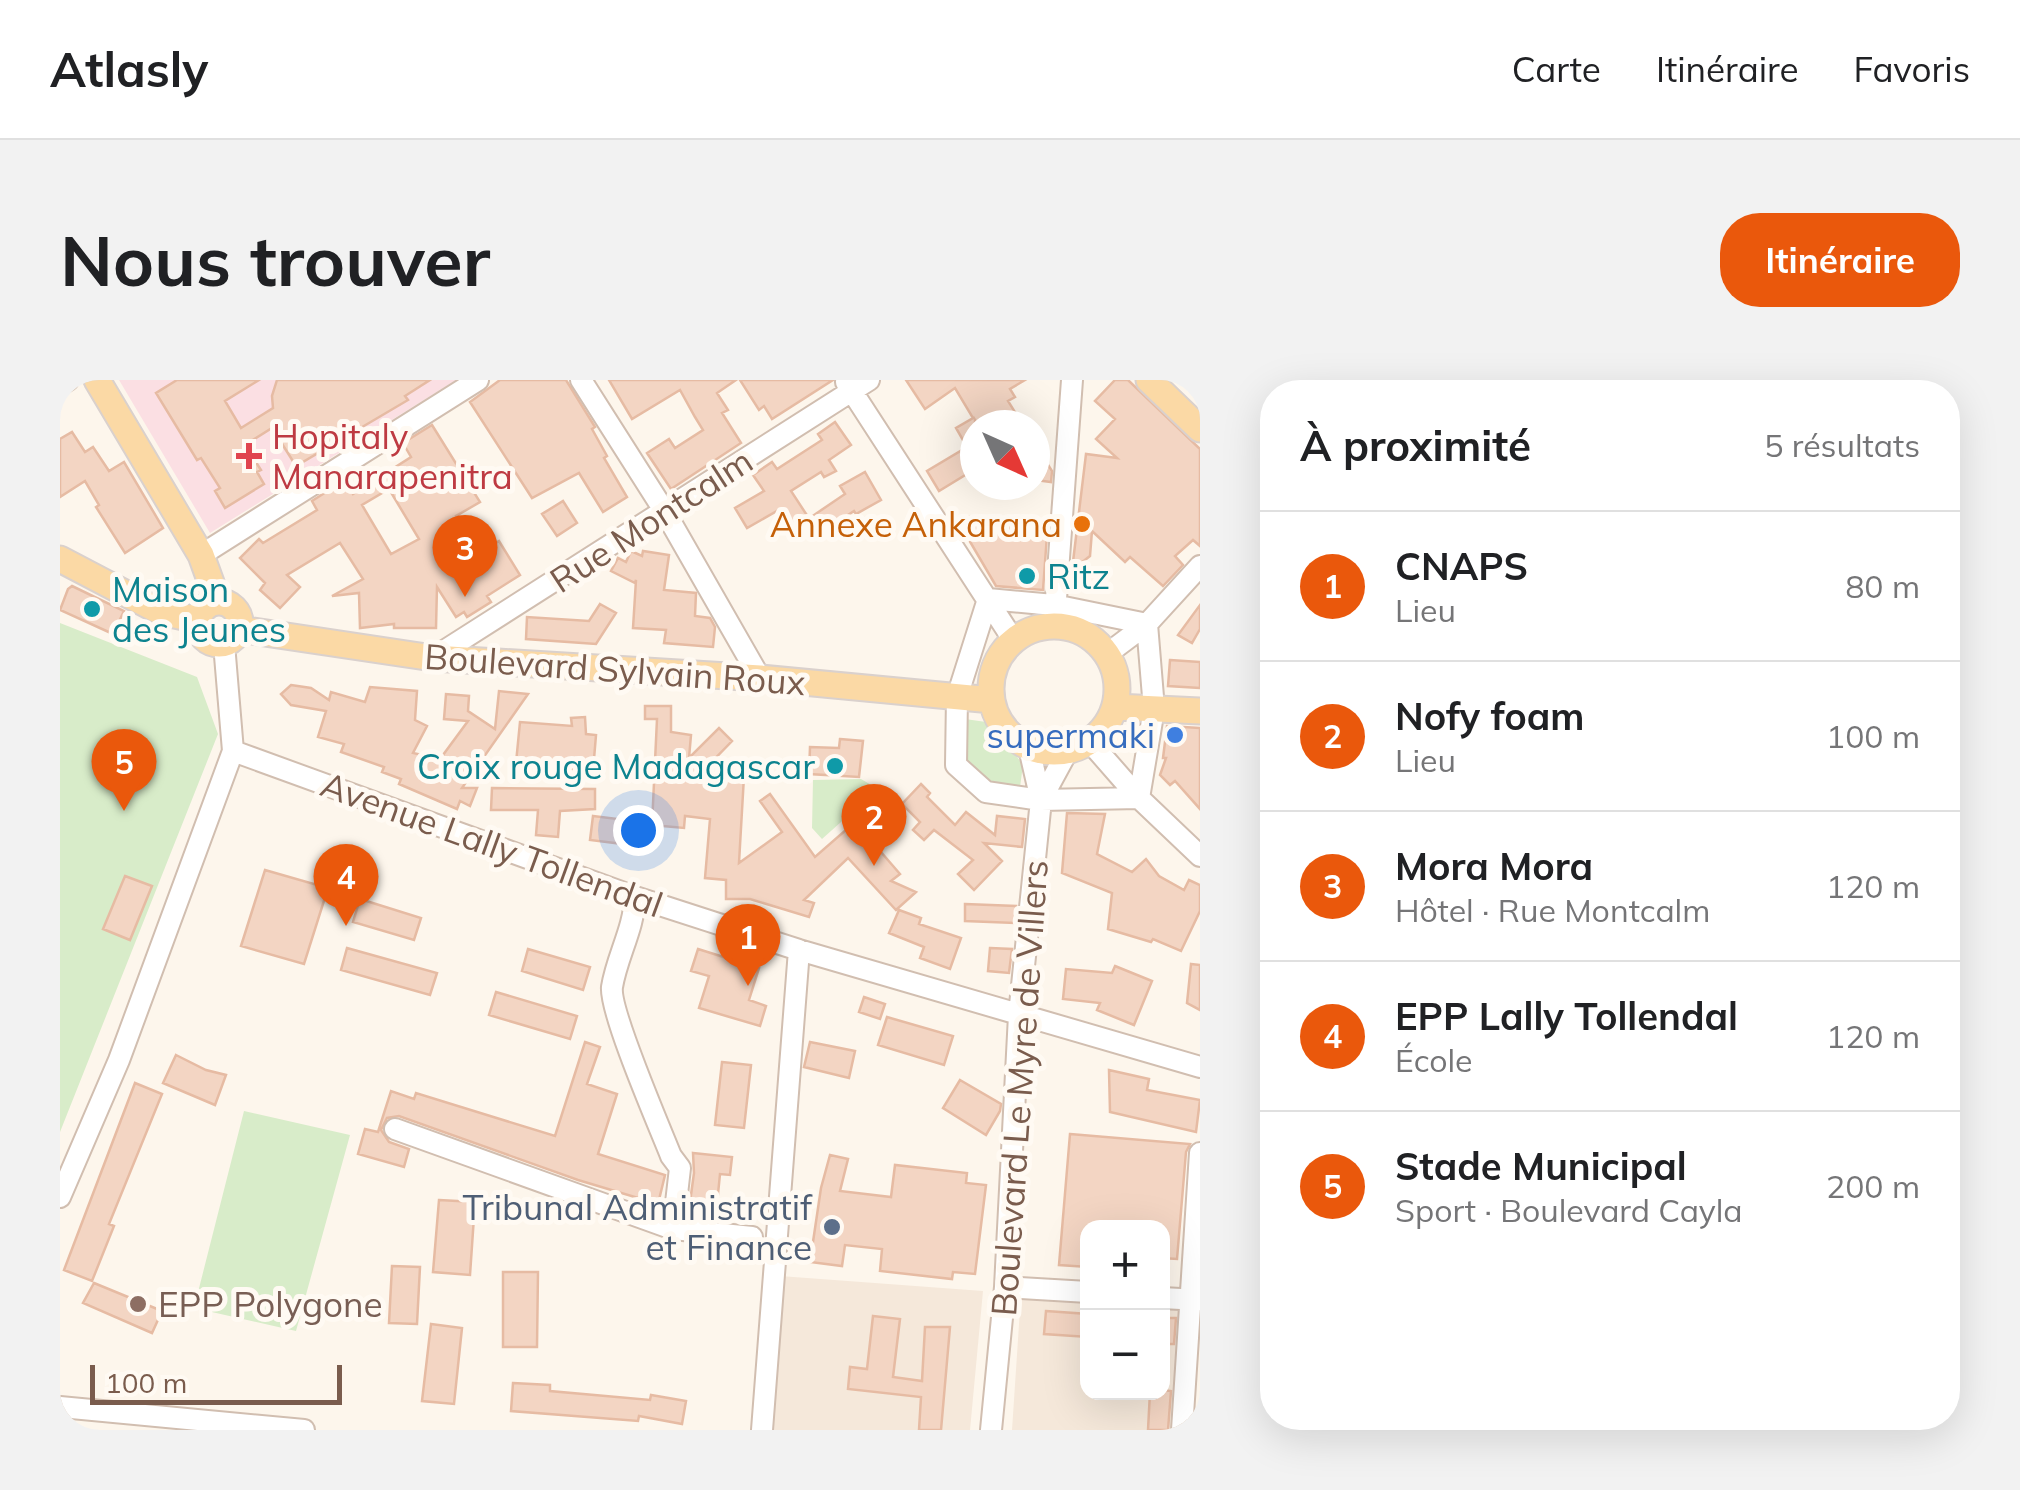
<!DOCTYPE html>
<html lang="fr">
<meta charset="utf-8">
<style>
:root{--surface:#fff;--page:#f2f2f2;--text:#202124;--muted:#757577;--line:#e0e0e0;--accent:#ea580c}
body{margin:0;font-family:Mulish,sans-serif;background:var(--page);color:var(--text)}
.controls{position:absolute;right:30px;bottom:30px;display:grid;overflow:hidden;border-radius:20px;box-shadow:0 10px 40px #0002}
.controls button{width:90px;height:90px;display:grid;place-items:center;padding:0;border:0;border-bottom:2px solid var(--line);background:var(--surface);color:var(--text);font:50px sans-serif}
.compass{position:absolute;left:900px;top:30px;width:90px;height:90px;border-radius:50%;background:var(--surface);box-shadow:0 10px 40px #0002;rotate:135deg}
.scale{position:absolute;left:30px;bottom:25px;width:252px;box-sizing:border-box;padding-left:10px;border:5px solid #7a5c4d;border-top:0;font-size:28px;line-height:35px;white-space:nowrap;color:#7a5c4d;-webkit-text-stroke:8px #fffaf3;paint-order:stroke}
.you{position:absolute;left:578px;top:450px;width:35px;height:35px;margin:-25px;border:8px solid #fff;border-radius:50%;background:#1a73e8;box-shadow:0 0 0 15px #1a73e833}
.badge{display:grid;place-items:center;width:65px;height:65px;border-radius:50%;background:var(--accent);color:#fff;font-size:32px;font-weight:700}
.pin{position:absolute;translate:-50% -82px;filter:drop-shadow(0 2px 5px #0008)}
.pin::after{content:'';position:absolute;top:52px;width:35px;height:30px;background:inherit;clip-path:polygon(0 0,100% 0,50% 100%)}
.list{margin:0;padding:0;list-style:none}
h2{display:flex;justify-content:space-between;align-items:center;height:130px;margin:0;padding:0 40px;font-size:42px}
h2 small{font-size:32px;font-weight:400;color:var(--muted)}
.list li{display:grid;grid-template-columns:65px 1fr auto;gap:30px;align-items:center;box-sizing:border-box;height:150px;padding:0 40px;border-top:2px solid var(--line)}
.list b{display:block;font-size:38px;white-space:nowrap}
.list p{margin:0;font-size:32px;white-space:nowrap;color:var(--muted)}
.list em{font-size:32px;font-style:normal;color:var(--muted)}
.map{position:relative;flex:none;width:1140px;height:1050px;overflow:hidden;border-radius:40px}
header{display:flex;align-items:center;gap:60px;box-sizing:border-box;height:140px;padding:0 50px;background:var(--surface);border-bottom:2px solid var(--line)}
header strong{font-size:48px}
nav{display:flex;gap:55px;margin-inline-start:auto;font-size:35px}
.intro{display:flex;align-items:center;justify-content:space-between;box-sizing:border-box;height:240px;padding:0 60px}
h1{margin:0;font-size:70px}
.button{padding:25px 45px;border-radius:40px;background:var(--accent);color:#fff;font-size:35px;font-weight:700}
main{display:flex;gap:60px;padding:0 60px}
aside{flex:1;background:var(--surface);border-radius:40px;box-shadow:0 10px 40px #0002}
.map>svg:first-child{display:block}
.residential{fill:#f5e8da}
.medical{fill:#fbdfe3}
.green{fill:#d8ecc9}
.building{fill:#f3d5c3;stroke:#e6bba3;stroke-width:2.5;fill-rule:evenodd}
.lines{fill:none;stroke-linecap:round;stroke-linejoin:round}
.minor-casing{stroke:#d1beb0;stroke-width:24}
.major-casing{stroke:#dad1cd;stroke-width:29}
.minor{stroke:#fff;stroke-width:20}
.major{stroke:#fbd9a5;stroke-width:25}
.health-dot{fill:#e0444e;stroke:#fffaf3;stroke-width:4}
.food-dot{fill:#e8710a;stroke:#fffaf3;stroke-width:4}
.culture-dot{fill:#0f9aa8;stroke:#fffaf3;stroke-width:4}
.shop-dot{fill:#3f7fe0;stroke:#fffaf3;stroke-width:4}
.service-dot{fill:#5c6f8a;stroke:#fffaf3;stroke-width:4}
.education-dot{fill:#8d6e63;stroke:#fffaf3;stroke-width:4}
.labels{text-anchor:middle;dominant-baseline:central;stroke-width:10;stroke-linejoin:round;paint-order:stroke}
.health-label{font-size:35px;fill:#be3a42;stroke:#fffaf3;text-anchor:start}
.street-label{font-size:35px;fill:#7a5c4d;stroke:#fffaf3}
.food-label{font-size:35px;fill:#c56008;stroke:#fffaf3;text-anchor:end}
.culture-label{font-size:35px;fill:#0d838f;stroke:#fffaf3;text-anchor:start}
.shop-label{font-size:35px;fill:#366cbe;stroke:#fffaf3;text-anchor:end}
.service-label{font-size:35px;fill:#4e5e75;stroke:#fffaf3;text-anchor:end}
.education-label{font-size:35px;fill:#785e54;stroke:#fffaf3;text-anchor:start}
</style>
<header>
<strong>Atlasly</strong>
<nav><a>Carte</a><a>Itinéraire</a><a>Favoris</a></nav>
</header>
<div class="intro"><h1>Nous trouver</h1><a class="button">Itinéraire</a></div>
<main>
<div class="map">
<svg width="1140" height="1050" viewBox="0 0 1140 1050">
<rect width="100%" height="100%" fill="#fdf6ec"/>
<path class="residential" d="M720,896l203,15 -13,139h-203z
M961,914l66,4 1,94h74l1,-90 27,2 -7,126h-171z"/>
<path class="medical" d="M59,0h337l-246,153z"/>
<path class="green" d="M0,243l137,54 21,57 -158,398z
M905,339l28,4 30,42 -3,22c-53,-1 -57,-22 -55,-68z
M801,399l17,10 -56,50 -10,-11 1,-48z
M184,731l106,24 -54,196 -102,-23z"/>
<path class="building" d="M117,0h82l-34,21 16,27 32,-20 -1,-12 5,-16h153l-25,16 3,4 -112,66 -24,-38 -27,17 16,25 -4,2 7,12 -39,24 -10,-17 5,-3 -19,-30 -4,2 -41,-67z
M440,0h66l29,47 -3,2 15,27 -3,2 23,39 -24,15 -24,-39 -47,25 -62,-96z
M549,0h127l-19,13 11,17 -6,3 19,30 -70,46 -24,-36 22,-14 6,9 28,-18 -8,-13 -15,-27 -48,29z
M680,0h93l-61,39 -8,-13 -5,4z
M846,0h119l-15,9 5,8 -7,4 15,24h-45l-3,-5v49l-36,22 -12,-20 40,-24 -11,-19 17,-10 -18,-30 -30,21z
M1055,0h13l72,69v97l-7,-6 -18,16 8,9 -20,21 -33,-29 -5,5 -33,-31 -2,25 -18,14 14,-116 31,4 -21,-19 19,-20 -20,-18z
M775,42l16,23 -22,15 7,11 -12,6 -3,-5 -30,19 23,35 -20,13 -17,-28 -30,17 -12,-20 29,-17 -11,-16 19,-13 5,7 45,-29 -4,-6z
M372,45l48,77 -24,14 9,16 -10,5 13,23 31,-19 21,34 -33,21 4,6 -24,15 -3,-5 -8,5 -19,-30 -1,41h-42v-4l-34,4 -1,-35 -27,3 31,-17 -23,-36 -53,32 13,12 -20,21 -20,-18 5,-7 -25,-25 19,-19 4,4 54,-33 -5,-9 33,-21 8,14 58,-37 -8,-14zM329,109l30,50 -28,15 -29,-49z
M12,52l13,20 8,-5 16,24 15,-9 39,66 -38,25 -29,-46 3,-2 -14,-24 -25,16v-58z
M975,64l17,27 -1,11 -16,-2z
M805,92l16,28 -25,14 -2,-3 -30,20 -10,-16 31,-21 -5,-8z
M503,121l14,22 -20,13 -15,-22z
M895,136l93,5 -5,69 -47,-4z
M571,171l11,5 1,-5 26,4 -5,35 32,3 -1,23 15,2 5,9 -2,20 -49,-4 2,-13 -33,-2 3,-48 -1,3 -24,-12 7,-13 8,4z
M12,206l52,25 -11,23 -53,-24 8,-21z
M540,224l16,9 -20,31 -70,-5 1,-22 62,4z
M1140,225v24l-8,14 -14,-8z
M1110,280l30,2v26l-32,-2z
M231,305l20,3 18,12 2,-8 34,10 5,-15 47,4 -2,29 12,6 -14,27 27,6 28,-38 -24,-2 2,-25 23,2 -1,15 27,18 4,-38 29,3 -66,94h15l-7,18 -10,-5 -3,8 -58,-25 2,-5 -19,-7 2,-5 -43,-15 3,-8 -26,-7 8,-26 -35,-6 -10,-11z
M585,326h26v26l20,3 -2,23 30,-30 13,13 -30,31 42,4 -5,87 43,-31 -22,-31 10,-7 45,63 40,-35 45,52 -9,7 25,11 -20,18 -48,-52 -44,42 10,3 -5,14 -59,-18h-24v-19l-21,-2 5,-59 -25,-3 -1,12 -32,-3 5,-106h-12z
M525,337l1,17 10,1 -3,36 -77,-8 4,-41 52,4 -1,-8z
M1107,346l33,2v81l-25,-28 -5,4 -10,-10 6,-17h-3z
M780,359l23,2 -4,36 -50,-3 1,-27 29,1z
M861,404l9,9 -3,4 28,28 11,-13 29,23 2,-19 28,3 -3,28 -38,-4 18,18 -28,29 -16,-16 15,-14 -39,-30 -10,10 -11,-10 7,-8 -18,-18z
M432,408l103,1v20l-35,2 -2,26 -22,-2 2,-25h-47z
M1007,433l38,1 -8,40 35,18 14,-13 13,17 25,14 5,-10 11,5v26l-19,40 -28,-12 -2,3 -43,-13 4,-36 -50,-20z
M533,436l33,4 -3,24 -33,-4z
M205,490l63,18 -24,76 -63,-18z
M65,496l27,10 -22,54 -27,-11z
M300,519l61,19 -7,22 -61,-18z
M905,524l51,2 -1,17 -50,-2z
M839,530l22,8 -2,6 42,14 -11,31 -30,-11 4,-11 -35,-14z
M287,568l90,25 -7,22 -89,-25z
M930,568l22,1 -3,24 -21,-2z
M468,569l62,18 -7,23 -61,-19z
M638,569l61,19 -10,32 17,6 -6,20 -61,-18 10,-32 -18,-5z
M1131,584l9,1v45l-13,-7z
M1055,586l37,15 -18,44 -37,-15 3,-7 -37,-4 3,-30 46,4z
M436,612l81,24 -7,23 -81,-24z
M804,617l21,7 -5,15 -21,-7z
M827,637l66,19 -9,29 -66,-20z
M525,662l15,5 -13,37 30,10 -19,60 67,21 -7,29 -80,-24 -179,-64 -12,2 -6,12 8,12 20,7 -5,18 -46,-13 7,-25 13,3 13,-41 23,8 2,-6 139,43z
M750,662l45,9 -6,27 -45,-11z
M116,675l30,15 20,5 -11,30 -52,-22z
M662,682l29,3 -7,63 -29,-3z
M1049,690l40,9 -2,11 53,10 -4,32 -86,-20z
M900,700l41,24 -1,7 -14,24 -43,-27z
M75,703l27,11 -53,130 5,2 -22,55 -28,-11z
M1010,754l120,10 -4,8 -9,107 -15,-1v-30h-74v39l-29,-2z
M633,773l39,4 -2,18 -10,-1 -3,30 11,1 -1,16 -39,-4 6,-44z
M770,775l18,4 -8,32 51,6 4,-32 72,8 -1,10 20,2 -11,89 -22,-2 -1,7 -72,-8 2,-22 -37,-4 -3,21 -32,-4 11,-74z
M379,820l36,2 -5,73 -37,-3z
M332,886l28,1 -3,57 -28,-1z
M443,892h35l-1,75h-34z
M34,903l68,28 -10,22 -69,-30z
M986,931l42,3v23l-44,-3z
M813,936l27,3 -7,58 29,4 3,-54h25l-9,103h-22l2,-33 -73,-8 2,-22 17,2z
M1102,938h14l-2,26h-12z
M371,944l31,4 -8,76 -32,-3z
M453,1003l37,2v6l100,9 1,-5 35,6 -4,23 -43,-8 -1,5 -127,-10z
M1102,1010l9,1 -3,39h-20l2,-38z"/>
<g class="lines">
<g class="minor-casing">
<path id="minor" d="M521,0l84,132 95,166
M786,2l168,259
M0,5l8,-5
M141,175l277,-175
M928,219l66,6 93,19 7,85 -15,89 -98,2 -55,-8 -30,-27 1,-68z
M994,246l18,-246
M1047,274l40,-30 53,-58
M373,278l436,-278
M1030,362l49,56 61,58
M969,368l12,52
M173,371l402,146 164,53 401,117
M575,517c-1,32 -18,59 -23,90 -3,24 48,141 59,169l9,12 -7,61
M335,749l278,100 79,8
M0,817l59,-137 114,-309 -9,-107
M945,907l83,5
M1102,918l38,2
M0,1027l244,23
M702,1050l37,-480
M931,1050l14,-143 14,-272 22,-215 26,-48
M1122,1050l18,-277"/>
</g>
<g class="major-casing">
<path id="major" d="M37,0l104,175 17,47
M1089,0l51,49
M0,179l101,53 37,8
M138 243a21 21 0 1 1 42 0a21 21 0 1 1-42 0Z
M931 309a63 63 0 1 1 126 0a63 63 0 1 1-126 0Z
M179,249l194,29 327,20 232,22
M1056,327l84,4"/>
</g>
<use href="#minor" class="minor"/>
<use href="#major" class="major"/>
</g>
<path class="health-dot" d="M184 61h10v10h10v10h-10v10h-10v-10h-10v-10h10z"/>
<circle class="food-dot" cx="1022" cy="144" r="10"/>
<g class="culture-dot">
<circle cx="967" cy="196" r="10"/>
<circle cx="32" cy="229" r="10"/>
<circle cx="775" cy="386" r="10"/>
</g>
<circle class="shop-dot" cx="1115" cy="355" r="10"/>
<circle class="service-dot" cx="772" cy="847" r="10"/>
<circle class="education-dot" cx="78" cy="924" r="10"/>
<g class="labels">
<g class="health-label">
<text x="212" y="56">Hopitaly<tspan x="212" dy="40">Manarapenitra</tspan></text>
</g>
<g class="street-label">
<text transform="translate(591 140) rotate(-33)">Rue Montcalm</text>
<text transform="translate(555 289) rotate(4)">Boulevard Sylvain Roux</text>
<text transform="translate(432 464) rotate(20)">Avenue Lally Tollendal</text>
<text transform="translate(959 708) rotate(-86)">Boulevard Le Myre de Villers</text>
</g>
<g class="food-label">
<text x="1002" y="144">Annexe Ankarana</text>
</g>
<g class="culture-label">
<text x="987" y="196">Ritz</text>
<text x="52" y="209">Maison<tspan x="52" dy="40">des Jeunes</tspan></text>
<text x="755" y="386" text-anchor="end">Croix rouge Madagascar</text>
</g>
<g class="shop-label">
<text x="1095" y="355">supermaki</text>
</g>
<g class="service-label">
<text x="752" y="827">Tribunal Administratif<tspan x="752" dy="40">et Finance</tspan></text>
</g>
<g class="education-label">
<text x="98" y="924">EPP Polygone</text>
</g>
</g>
</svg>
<div class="controls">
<button>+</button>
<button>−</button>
</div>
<svg class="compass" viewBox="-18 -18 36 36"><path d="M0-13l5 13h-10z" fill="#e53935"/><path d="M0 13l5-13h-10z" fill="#757577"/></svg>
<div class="scale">100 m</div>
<div class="you"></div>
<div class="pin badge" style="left:688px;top:606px">1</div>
<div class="pin badge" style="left:814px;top:486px">2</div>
<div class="pin badge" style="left:405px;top:217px">3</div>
<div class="pin badge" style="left:286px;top:546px">4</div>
<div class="pin badge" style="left:64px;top:431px">5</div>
</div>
<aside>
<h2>À proximité<small>5 résultats</small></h2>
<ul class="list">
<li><span class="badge">1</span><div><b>CNAPS</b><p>Lieu</p></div><em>80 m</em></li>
<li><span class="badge">2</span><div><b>Nofy foam</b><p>Lieu</p></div><em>100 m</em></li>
<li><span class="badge">3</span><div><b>Mora Mora</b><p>Hôtel · Rue Montcalm</p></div><em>120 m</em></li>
<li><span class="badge">4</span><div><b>EPP Lally Tollendal</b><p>École</p></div><em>120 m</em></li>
<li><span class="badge">5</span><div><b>Stade Municipal</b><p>Sport · Boulevard Cayla</p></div><em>200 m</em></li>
</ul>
</aside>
</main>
